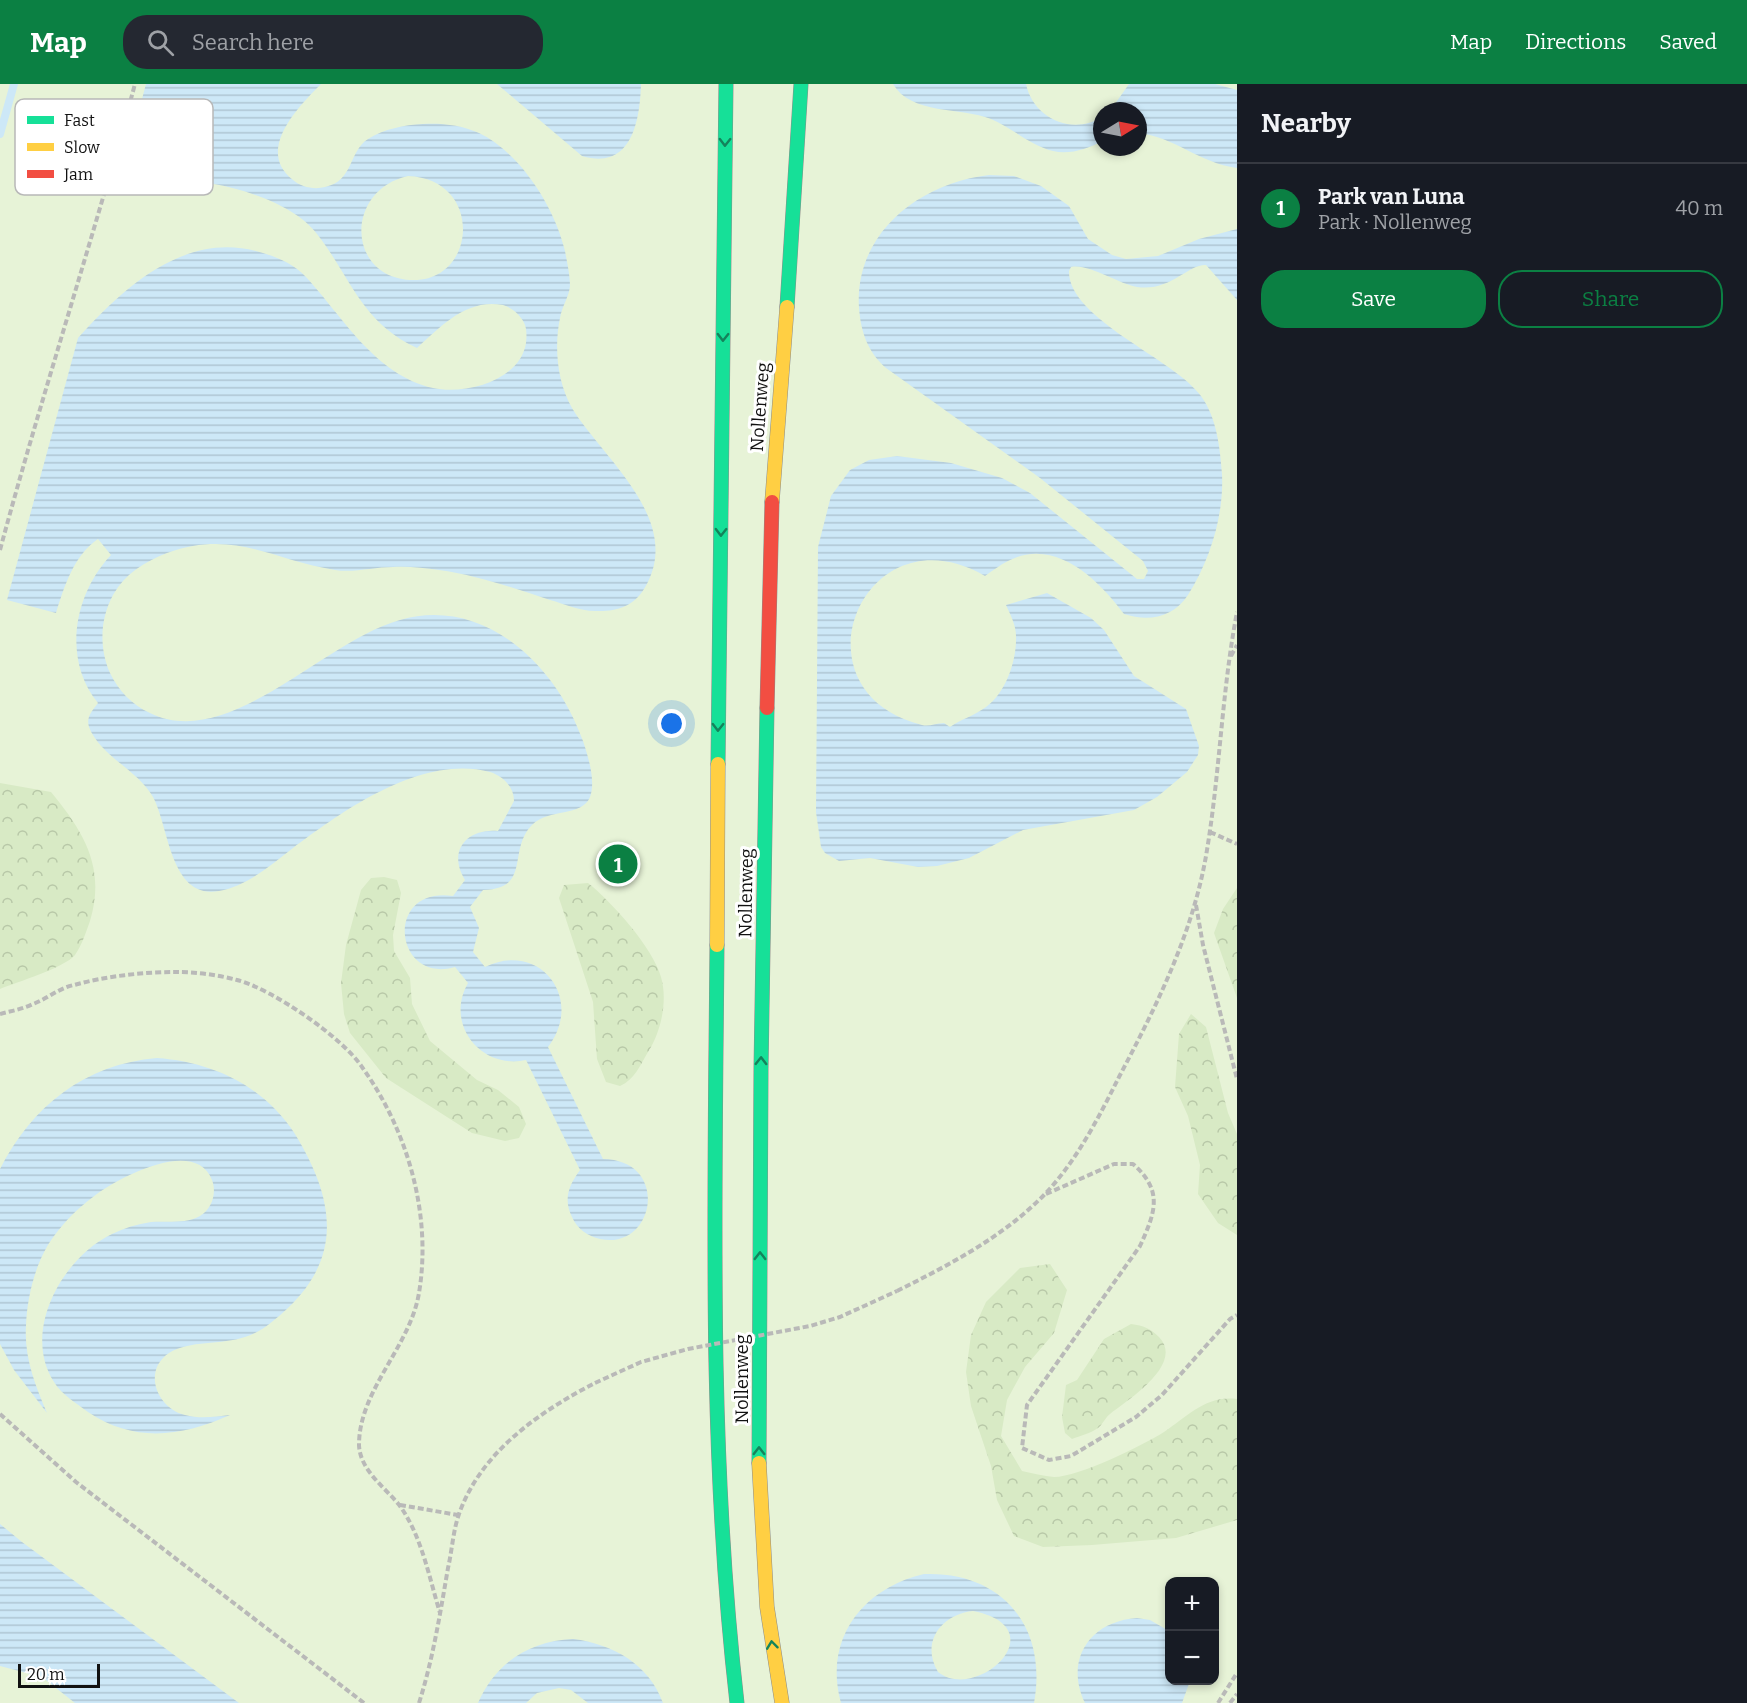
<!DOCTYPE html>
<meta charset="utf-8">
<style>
:root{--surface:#171b24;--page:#242831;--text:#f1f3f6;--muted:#9ea1a6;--line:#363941;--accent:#0b8043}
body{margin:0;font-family:Bitter,serif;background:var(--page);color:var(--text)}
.controls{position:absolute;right:18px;bottom:18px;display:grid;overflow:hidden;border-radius:12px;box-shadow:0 3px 9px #0003}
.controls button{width:54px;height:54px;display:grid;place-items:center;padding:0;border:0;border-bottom:2px solid var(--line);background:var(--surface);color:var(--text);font:30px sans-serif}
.compass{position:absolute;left:1093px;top:18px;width:54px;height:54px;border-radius:50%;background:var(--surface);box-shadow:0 3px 9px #0003;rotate:80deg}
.scale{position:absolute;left:18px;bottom:15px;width:82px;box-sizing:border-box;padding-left:6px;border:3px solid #111;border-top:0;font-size:16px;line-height:21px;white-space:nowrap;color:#111;-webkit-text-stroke:4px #fff;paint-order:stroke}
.you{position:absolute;left:672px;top:640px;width:21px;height:21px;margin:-15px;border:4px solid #fff;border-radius:50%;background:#1a73e8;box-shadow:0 0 0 9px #1a73e833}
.badge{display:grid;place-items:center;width:39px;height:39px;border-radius:50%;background:var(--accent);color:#fff;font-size:20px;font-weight:700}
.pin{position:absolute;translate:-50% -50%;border:3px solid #fff;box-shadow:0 2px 6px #0006}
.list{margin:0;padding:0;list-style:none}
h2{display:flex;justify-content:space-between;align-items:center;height:78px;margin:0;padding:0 24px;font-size:26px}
h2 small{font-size:20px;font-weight:400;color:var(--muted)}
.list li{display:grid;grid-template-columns:39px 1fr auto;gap:18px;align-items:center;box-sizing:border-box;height:90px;padding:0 24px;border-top:2px solid var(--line)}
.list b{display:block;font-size:22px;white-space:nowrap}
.list p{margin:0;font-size:20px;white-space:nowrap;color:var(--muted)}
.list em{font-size:20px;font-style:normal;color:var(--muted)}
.actions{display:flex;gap:12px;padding:18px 24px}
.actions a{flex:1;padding:14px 0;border:2px solid var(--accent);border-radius:24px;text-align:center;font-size:21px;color:var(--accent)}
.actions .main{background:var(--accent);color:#fff}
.icon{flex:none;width:33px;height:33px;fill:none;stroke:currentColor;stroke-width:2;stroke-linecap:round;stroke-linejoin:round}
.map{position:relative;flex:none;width:1237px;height:1619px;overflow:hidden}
header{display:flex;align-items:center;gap:36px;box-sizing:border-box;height:84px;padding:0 30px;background:var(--accent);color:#fff}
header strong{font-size:28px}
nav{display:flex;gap:33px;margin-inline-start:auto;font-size:21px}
.search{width:420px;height:54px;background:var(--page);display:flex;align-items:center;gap:15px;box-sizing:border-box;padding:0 21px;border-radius:24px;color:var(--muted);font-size:22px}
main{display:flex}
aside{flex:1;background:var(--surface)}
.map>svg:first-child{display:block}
.grass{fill:#e7f3d7;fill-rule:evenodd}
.forest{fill:url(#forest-crowns)}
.water{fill:url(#water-rules);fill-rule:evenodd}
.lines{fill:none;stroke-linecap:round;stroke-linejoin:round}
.stream{stroke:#cde8f7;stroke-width:8}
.fast-casing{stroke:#8e8d8b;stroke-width:15}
.slow-casing{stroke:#8e8d8b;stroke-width:15}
.jam-casing{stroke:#8e8d8b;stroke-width:15}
.path{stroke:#b9b9b8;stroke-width:4;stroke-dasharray:6 3;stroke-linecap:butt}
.fast{stroke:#16e098;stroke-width:14}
.slow{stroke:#ffcf43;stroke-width:14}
.jam{stroke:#f24e42;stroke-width:14}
.path-bridge{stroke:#b9b9b8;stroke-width:4;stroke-dasharray:6 3;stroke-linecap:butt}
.oneway{stroke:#14835b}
.labels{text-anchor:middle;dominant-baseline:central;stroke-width:6;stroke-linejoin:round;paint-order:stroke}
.street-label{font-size:18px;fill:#111;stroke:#fff}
.key{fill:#fff;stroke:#b8b8b8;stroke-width:1.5}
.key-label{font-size:16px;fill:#111}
</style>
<header>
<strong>Map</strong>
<div class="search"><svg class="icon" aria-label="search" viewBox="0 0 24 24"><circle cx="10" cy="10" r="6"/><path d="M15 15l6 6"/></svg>Search here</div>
<nav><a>Map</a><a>Directions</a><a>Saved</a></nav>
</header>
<main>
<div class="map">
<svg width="1237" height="1619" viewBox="0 0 1237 1619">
<defs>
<pattern id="forest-crowns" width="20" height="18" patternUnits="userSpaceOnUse" patternTransform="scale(1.5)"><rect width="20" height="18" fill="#d8eac5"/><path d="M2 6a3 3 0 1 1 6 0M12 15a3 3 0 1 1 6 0" fill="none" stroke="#b8c8a8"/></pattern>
<pattern id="water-rules" width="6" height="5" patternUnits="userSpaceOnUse" patternTransform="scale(1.5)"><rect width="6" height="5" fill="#cde8f7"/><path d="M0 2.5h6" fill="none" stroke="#afc6d3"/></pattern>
</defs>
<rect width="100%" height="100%" fill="#fdfcf7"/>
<path class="grass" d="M0,0h1237v1619h-1237zM1102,27h36v36h-36zM1170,1498h44v98h-44z"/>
<path class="forest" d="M0,699l51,9c33,40 55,76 39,129 -4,11 -8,24 -15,34 -11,13 -58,27 -75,34z
M384,793l13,3 4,13 -8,42 1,16 16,27 2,26 18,37 47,39 21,10 21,17 7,17 -7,14 -14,3 -33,-8 -86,-55 -36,-45 -6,-19 -3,-31 5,-38 15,-55 10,-12z
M588,799c24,19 65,65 73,94 7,24 0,55 -13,75 -9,15 -13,27 -28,34l-14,-4 -9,-23 -4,-57 -34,-104 5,-13z
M1237,804v110l-23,-65 9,-24z
M1191,930l15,13 22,86 9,21v101l-19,-12 -20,-29 2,-29 -12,-49 -13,-29 4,-53z
M1050,1180l17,26 -13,43 -29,34 -18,33 -6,36 21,35c10,2 22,5 32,6 25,0 89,-32 110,-45 24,-16 42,-37 73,-33v121l-61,18 -84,7 -49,2 -29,-11 -17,-36 -6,-34 -20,-60 -5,-34 5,-37 15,-33 34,-34z
M1131,1240c13,2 19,4 28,13 26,27 -31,63 -49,77 -5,4 -7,10 -12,14 -7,5 -18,8 -26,11l-7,-6 -3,-16 4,-32 11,-5 27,-41z"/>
<path class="water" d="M146,0h175c-23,23 -66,67 -28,96 8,7 21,10 32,7 29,-6 23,-35 43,-48 16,-10 36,-14 55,-15 19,-1 38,1 56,9 42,20 76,75 86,118 2,11 5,24 5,35 -1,11 -8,20 -10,32 -6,29 -3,64 12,90 30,50 114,113 72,181 -11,18 -29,23 -49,22 -16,0 -30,-7 -45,-11 -36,-12 -74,-25 -111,-30 -15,-2 -31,-4 -46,-3 -19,0 -39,6 -58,3 -64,-10 -100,-41 -168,-17 -23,9 -42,21 -54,42 -13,24 -14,53 -3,78 8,17 22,32 40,40 79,39 173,-72 250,-93 38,-11 76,-3 109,20 35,25 59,60 74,101 5,15 13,40 7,56 -8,20 -41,11 -58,28 -25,25 0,64 -49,65l-13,17 9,21 -6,24 12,15c55,-27 100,32 63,80l55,112c68,1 52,92 -3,80 -12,-3 -23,-10 -28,-22 -9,-18 -3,-32 8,-47l-54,-110c-44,10 -82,-35 -58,-77l-13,-16c-61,18 -72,-81 -2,-71l12,-16c-18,-29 2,-52 33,-49l16,-30c0,-14 -11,-25 -24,-29 -68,-18 -146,38 -197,76 -22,17 -46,38 -74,43 -49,9 -50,-65 -66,-94 -15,-27 -53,-41 -64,-70 -3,-10 3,-16 9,-24 -36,-44 -24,-109 13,-148l-13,-16c-24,16 -34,48 -42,74l-49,-13 71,-262c47,-52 109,-109 185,-85 16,5 31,11 43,24 37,40 69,98 127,111 32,7 87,-7 93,-45 1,-9 1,-18 -5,-25 -4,-6 -11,-11 -18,-13 -36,-7 -62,21 -86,43 -56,-26 -65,-69 -100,-114 -28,-37 -107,-56 -151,-54 -17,1 -33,7 -49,13zM408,92c77,3 69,108 2,104 -64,-4 -65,-90 -2,-104z
M497,0h144c-1,36 -9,87 -59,72z
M893,0h133c7,34 46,52 76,33v24c-14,8 -33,14 -49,10 -23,-6 -41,-23 -62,-32 -30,-12 -80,-4 -98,-35z
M1129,0h86l22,6v78c-38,-5 -64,-32 -99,-35v-22h-28z
M989,91l25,1 27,10 28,20 19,33 24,16 14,4 32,-3 41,-17 38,-10v71l-31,-35c-18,-1 -36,27 -69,22 -18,-3 -49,-24 -66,-20l-2,4c-1,48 106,88 132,125 16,22 19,52 21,78 2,42 -12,86 -34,121 -15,23 -40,27 -64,19 -25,-34 -69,-78 -116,-53 -8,4 -16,10 -23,15 -121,-70 -198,115 -63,149 7,2 14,-2 22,-2l6,4c11,-8 24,-11 36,-20 20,-14 31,-47 30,-71 0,-11 -6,-22 -10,-31l41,-12 44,25 13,12 30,46 52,33 13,37 -1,9 -11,17 -30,25 -23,13 -111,20 -54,28 -32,8 -19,1 -48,-9 -31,3 -14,-8 -4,-6 -5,-35 2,-265 13,-51 19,-26 19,-10 28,-4 54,7 51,15 28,15 107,86h7l4,-8 -5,-10 -103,-83 -154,-110c-18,-16 -25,-35 -27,-60 -5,-75 61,-125 130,-133z
M157,974c56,4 107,28 138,76 37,61 50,119 -6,173 -13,12 -27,25 -44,30 -23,8 -56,3 -76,16 -27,18 -12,55 16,62 14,4 30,2 45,0 -49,22 -96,28 -142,-3 -12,-9 -26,-17 -34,-30 -33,-51 9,-125 58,-148 12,-6 25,-10 39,-12 15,-1 35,2 49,-6 12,-7 17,-23 12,-36 -17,-44 -96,-1 -119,17 -15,11 -28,24 -39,39 -18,24 -27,60 -28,90 -2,31 9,59 21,87l-33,-43 -14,-26v-175c32,-63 85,-105 157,-111z
M0,1440l22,18 217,161h-164l-33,-26 -42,-11z
M924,1490c78,-3 124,53 110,129h-193c-18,-64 22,-115 83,-129zM973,1527c85,17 4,92 -35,61 -18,-30 4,-58 35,-61z
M1137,1534l13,2 19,11 1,49 20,1 -8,22h-97c-21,-43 5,-82 52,-85z
M573,1555c40,5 76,25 90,64h-75l-17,-13 -12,-2 -22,5 -11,10h-48c18,-41 52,-62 95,-64z"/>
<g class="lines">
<path class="stream" d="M0,50l14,-50"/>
<g class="fast-casing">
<path id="fast" d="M787,223l14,-223
M718,680l8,-680
M717,861c-2,253 -9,506 20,758
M759,1379l2,-394 6,-361"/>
</g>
<g class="slow-casing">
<path id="slow" d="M772,418l15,-195
M717,861l1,-181
M759,1379l8,144 15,96"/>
</g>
<g class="jam-casing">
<path id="jam" d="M767,624l5,-206"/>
</g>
<path class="path" d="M0,466c42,-156 93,-310 135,-466
M1231,572l6,-11
M1210,748l27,12
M1196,821l7,40 34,134
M0,930c11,-3 23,-5 33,-10 14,-5 26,-16 41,-19 32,-9 70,-13 103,-13 19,0 42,3 60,8 35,9 105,57 125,87 46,64 70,148 57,226 -9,54 -60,97 -60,152 1,26 27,43 41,61 22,31 29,71 40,107
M1046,1110l68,-30h19c31,27 22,49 7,82l-113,159 -5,43 27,12 22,-4 65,-39 26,-22 68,-76 7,-4
M897,1207c52,-26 106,-54 147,-96 32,-33 55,-78 75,-118 38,-72 75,-146 88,-227 13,-79 15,-160 30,-238
M0,1330l76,68 288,221
M400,1421l58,10
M419,1619c14,-44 21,-89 29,-135 4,-17 5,-37 11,-54 22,-62 80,-102 136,-131
M1218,1619l19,-30
M1230,1619l7,-9"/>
<use href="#fast" class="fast"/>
<use href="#slow" class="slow"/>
<use href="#jam" class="jam"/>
<path class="path-bridge" d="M595,1299l46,-21 47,-13 122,-23 30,-9 57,-26"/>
</g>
<defs><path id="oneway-chevron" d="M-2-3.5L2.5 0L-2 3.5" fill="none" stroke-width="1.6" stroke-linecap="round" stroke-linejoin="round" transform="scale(1.5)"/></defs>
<g class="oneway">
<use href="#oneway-chevron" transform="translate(725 58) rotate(91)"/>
<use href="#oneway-chevron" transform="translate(723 253) rotate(91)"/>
<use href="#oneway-chevron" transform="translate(721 448) rotate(91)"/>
<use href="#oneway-chevron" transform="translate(718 643) rotate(91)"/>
<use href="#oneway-chevron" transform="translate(761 977) rotate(-89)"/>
<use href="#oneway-chevron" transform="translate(760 1172) rotate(-90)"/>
<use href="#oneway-chevron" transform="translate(759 1367) rotate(-90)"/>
<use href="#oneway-chevron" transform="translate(772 1561) rotate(-97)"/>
</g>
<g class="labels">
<g class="street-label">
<text transform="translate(760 323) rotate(-86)">Nollenweg</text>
<text transform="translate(746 809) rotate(-89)">Nollenweg</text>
<text transform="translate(742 1295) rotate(-90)">Nollenweg</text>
</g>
</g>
<rect x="15" y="15" width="198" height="96" rx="9" class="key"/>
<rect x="27" y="32" width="27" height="8" fill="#16e098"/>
<rect x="27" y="59" width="27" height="8" fill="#ffcf43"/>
<rect x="27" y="86" width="27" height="8" fill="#f24e42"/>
<g class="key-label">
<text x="64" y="42">Fast</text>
<text x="64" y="69">Slow</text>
<text x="64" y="96">Jam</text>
</g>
</svg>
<div class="controls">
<button>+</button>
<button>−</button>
</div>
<svg class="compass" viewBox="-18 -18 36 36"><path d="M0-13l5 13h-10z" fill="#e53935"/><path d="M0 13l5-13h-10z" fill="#9ea1a6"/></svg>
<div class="scale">20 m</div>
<div class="you"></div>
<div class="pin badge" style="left:618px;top:780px">1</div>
</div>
<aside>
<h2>Nearby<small></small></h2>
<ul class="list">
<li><span class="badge">1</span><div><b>Park van Luna</b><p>Park · Nollenweg</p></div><em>40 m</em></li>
</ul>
<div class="actions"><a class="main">Save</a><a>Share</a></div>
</aside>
</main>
